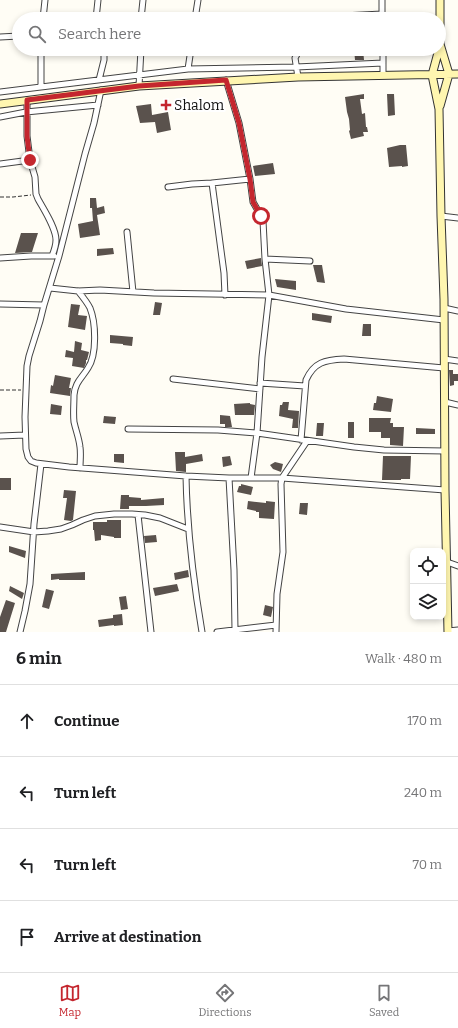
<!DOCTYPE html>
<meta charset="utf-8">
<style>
:root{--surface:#fff;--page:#f2f2f2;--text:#202124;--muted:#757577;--line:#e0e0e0;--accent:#c4262e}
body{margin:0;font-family:Bitter,serif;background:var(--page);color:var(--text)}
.controls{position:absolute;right:12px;bottom:12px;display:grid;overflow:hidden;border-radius:8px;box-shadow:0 2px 6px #0003}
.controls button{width:36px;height:36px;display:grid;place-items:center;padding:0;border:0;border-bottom:1px solid var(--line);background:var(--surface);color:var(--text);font:20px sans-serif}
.stop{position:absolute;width:12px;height:12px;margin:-9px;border:3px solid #c4262e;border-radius:50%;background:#fff}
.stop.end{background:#c4262e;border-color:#fff;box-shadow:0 1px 4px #0008}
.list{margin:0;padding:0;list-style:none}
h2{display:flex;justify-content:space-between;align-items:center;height:52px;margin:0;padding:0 16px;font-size:17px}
h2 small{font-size:13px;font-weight:400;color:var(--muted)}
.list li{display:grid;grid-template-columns:26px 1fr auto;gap:12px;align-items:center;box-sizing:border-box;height:72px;padding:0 16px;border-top:1px solid var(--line)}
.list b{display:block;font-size:15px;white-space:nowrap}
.list em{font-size:13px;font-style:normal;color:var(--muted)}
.icon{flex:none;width:22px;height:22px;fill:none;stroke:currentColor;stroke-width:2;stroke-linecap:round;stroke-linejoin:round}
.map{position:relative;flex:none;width:458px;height:632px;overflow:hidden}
.search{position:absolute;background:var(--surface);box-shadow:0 2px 6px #0003;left:12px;right:12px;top:12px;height:44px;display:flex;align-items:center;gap:10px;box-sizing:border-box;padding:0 14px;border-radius:22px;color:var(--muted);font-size:15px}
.sheet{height:340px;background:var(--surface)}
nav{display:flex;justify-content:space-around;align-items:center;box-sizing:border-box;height:56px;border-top:1px solid var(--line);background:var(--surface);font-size:11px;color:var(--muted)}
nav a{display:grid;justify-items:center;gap:2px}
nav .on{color:var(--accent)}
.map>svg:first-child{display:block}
.building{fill:#5a524d}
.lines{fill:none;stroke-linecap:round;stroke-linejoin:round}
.minor-casing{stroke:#444;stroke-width:7}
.secondary-casing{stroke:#333;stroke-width:9}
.path{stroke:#333;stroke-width:1;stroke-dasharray:4 2;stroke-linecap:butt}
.minor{stroke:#fff;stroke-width:5}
.secondary{stroke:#fff6b0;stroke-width:7}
.route{stroke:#c4262e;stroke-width:5}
.poi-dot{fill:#c4262e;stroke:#fff;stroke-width:1.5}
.labels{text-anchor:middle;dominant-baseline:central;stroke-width:4;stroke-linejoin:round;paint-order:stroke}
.poi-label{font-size:14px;fill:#111;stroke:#fff;text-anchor:start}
</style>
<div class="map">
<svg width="458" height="632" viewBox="0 0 458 632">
<rect width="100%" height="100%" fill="#fffdf5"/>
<path class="building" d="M354,49h9l1,11h-9z
M364,94v5h-4l2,15 3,-1 1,14h1l1,5h-5l1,4 -13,3 -2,-8 1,-1 -1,-11 -2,-7 -2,-15z
M387,94h7l1,21 -7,1z
M151,104l1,11 16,-3 3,18 -14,3 -2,-11 -15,1 -4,-17z
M400,145h6l2,21 -6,1v-1l-13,1 -2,-19z
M273,163l2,11 -20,2 -2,-10z
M90,198h6l1,10 7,-2 1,7 -8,2 3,20 -20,3 -2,-14 15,-3 -1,-13h-2z
M21,233h17l-6,19 -17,1z
M113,248l1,6 -17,2v-7z
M261,258l1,8 -15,3 -2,-8z
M313,265h9l3,18 -8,-1z
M275,279l21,2v9l-19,-3z
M155,302l7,1 -2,12h-7z
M71,304l9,1 -2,10 9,1 -2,14 -17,-3z
M312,313l20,3 -1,7 -19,-3z
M363,324h8v12h-9z
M110,335l23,2 -1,9 -9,-1v-1l-13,-1z
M75,341l7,2 -1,7 8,2 -2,8h-1v3l-2,5 -12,-2 1,-8 -8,-1 1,-7 8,2z
M449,370h4v4h5v7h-4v4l-4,1z
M55,375l16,3 -2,10h2l-1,8 -20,-3 1,-8 2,1z
M377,396l16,3 -2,13 -18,-2 1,-7h2z
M283,402h6l-1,8 11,1 -1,17h-6l1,-9 -14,-3 1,-11h2z
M250,403v1l5,1 -1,10h-19l-1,-11z
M51,404l11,2 -1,9 -11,-1z
M220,415l10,1 2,11h-7v-3h-5z
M104,416l12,1 -1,7 -12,-1z
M369,418h22l-1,5h3v4h11l-1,19 -13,-1v-7h-9v-6h-12z
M348,422h6v16h-6z
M317,423h7l-1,13h-7z
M416,428l19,1v5h-19z
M175,452h10v5l17,-3 1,7 -17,3v8l-10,-1z
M114,454h10v9l-10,-1z
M230,456l2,9 -9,2 -1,-10z
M383,456h28l-1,23h-9v1h-19z
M275,462l8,2 -2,8 -8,-3 -3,-4z
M0,478h11v12h-11z
M241,484l12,3 -2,8 -14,-3 2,-6h2z
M64,490l12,1 -3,29 -2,1 -7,-1 3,-22h-4z
M121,495h8v2l12,1v2l23,-2v7l-18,1h-17v3h-9z
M248,501l18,2v-2l9,1 -1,17 -15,-1v-6h-3v-1l-9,-2z
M300,503h8l-1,12 -8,-1z
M107,520h14v18h-7v-1l-13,-2v5l-6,1 -1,-11h-1v-8h14z
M156,535l1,7 -12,1 -1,-7z
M9,546l17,5 -1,7 -16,-6z
M188,570l1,7 -14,3 -1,-7z
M85,572v8h-26v-1l-8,1v-6z
M177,584l2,7 -24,5 -2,-8z
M10,586l14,7 -2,6 -13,-8z
M46,589l8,2 -5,18 -7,-2z
M126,596l2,13 -7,1 -2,-13z
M6,600l9,3 -9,29h-6v-15z
M265,605l8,2 -2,10 -8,-2z
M122,614l1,11 -9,1v-1l-15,2 -1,-7 15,-2v-3z"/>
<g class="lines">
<g class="minor-casing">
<path id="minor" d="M382,0v19
M43,19l2,-19
M96,19l2,-19
M141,19l2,-19
M195,19l3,-19
M233,19l90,-2 59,-3
M0,37l19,-1
M41,49v38
M383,49v26
M188,69l3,-20
M298,77l-3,-19 5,-9
M99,80l5,-20v-11
M226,80l13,43 11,56 3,23 8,14 2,5 2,38 4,36 -7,62 -5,76 -6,45
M139,86l2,-37
M101,90l-7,33 -9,31 -26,102 -15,49 -4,16 -11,35 -2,10 -2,51 1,32 2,8 3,4 5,2 33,4 117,9 43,2h53l163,12
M0,92l188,-23 108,-2 87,-4
M27,100v36l3,24 5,17 1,17 2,5c6,11 18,29 18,41 0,6 -2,11 -4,16
M0,117l26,-5 72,-7
M0,164l30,-4
M212,183l12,90 1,22
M168,187l24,-3 20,-1 38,-4
M441,216l17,2
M127,232l6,60
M0,258l31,-2h23
M265,259l45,2
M50,288l28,3 22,-1 54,3 115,2 77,14 98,11
M78,291c4,5 9,11 12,17 6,15 7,47 -2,60 -6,10 -13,14 -14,27 0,9 -1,19 0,27 2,9 5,16 6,25 1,7 0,14 0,21
M0,304l44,1
M444,308l14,3
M444,359l14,2
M173,379l87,10
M260,383l45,3
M445,402l13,3
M128,429l90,1 39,3 97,14 30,3 61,1
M0,436l25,-1
M301,440l5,-60c8,-18 19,-20 38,-21l100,9
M186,476c1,54 7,103 16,156
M229,478l5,92 1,60
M138,515l13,117
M0,527l34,5 14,-1 13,-2 11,-4 11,-5 12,-4 19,-2h18l13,1 15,3 28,11
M447,562l11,4
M448,631l10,-1
M20,632l5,-21 5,-27 4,-60 7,-60
M217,632l59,-7
M276,632l1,-38 6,-42 -2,-68 1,-6 25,-37"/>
</g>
<g class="secondary-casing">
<path id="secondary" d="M439,48l1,-4v-44
M439,49l-7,26 7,34 2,107 3,83 1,191 3,142
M0,104l139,-18 159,-9 160,-3
M440,106l9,-32 -9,-30"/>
</g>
<path class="path" d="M0,197h13l18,-2
M0,390h21"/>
<use href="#minor" class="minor"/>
<use href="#secondary" class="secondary"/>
</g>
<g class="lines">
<path class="route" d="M30,160l-3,-24v-36l112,-14 87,-6 13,43 11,56 3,23 8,14"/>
</g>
<path class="poi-dot" d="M164 99h4v4h4v4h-4v4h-4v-4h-4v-4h4z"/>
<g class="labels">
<g class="poi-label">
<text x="174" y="105">Shalom</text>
</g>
</g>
</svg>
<div class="controls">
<button><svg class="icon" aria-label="locate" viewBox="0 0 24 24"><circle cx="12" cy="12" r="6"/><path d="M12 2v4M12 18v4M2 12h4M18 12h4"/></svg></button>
<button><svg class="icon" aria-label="layers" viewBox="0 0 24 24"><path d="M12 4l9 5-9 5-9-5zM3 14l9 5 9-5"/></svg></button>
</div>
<div class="stop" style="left:261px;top:216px"></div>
<div class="stop end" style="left:30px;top:160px"></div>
<div class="search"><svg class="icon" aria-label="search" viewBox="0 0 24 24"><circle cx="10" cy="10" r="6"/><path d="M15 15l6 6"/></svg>Search here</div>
</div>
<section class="sheet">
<h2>6 min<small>Walk · 480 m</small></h2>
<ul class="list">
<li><svg class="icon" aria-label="ahead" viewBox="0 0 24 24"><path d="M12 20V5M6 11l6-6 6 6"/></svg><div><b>Continue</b></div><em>170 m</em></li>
<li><svg class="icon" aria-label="left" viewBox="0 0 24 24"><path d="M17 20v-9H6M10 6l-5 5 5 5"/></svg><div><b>Turn left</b></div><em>240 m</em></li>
<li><svg class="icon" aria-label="left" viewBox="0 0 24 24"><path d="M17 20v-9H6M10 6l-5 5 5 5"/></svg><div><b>Turn left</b></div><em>70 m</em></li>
<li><svg class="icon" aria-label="arrive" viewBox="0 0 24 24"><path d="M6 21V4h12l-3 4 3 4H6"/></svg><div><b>Arrive at destination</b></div></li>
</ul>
</section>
<nav>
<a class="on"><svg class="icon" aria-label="map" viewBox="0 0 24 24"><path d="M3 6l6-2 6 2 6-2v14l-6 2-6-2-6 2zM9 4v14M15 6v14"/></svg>Map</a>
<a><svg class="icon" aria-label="directions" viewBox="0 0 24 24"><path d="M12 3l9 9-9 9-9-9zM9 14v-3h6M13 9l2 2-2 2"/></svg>Directions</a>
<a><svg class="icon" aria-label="saved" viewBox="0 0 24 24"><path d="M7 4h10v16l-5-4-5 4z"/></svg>Saved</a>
</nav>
